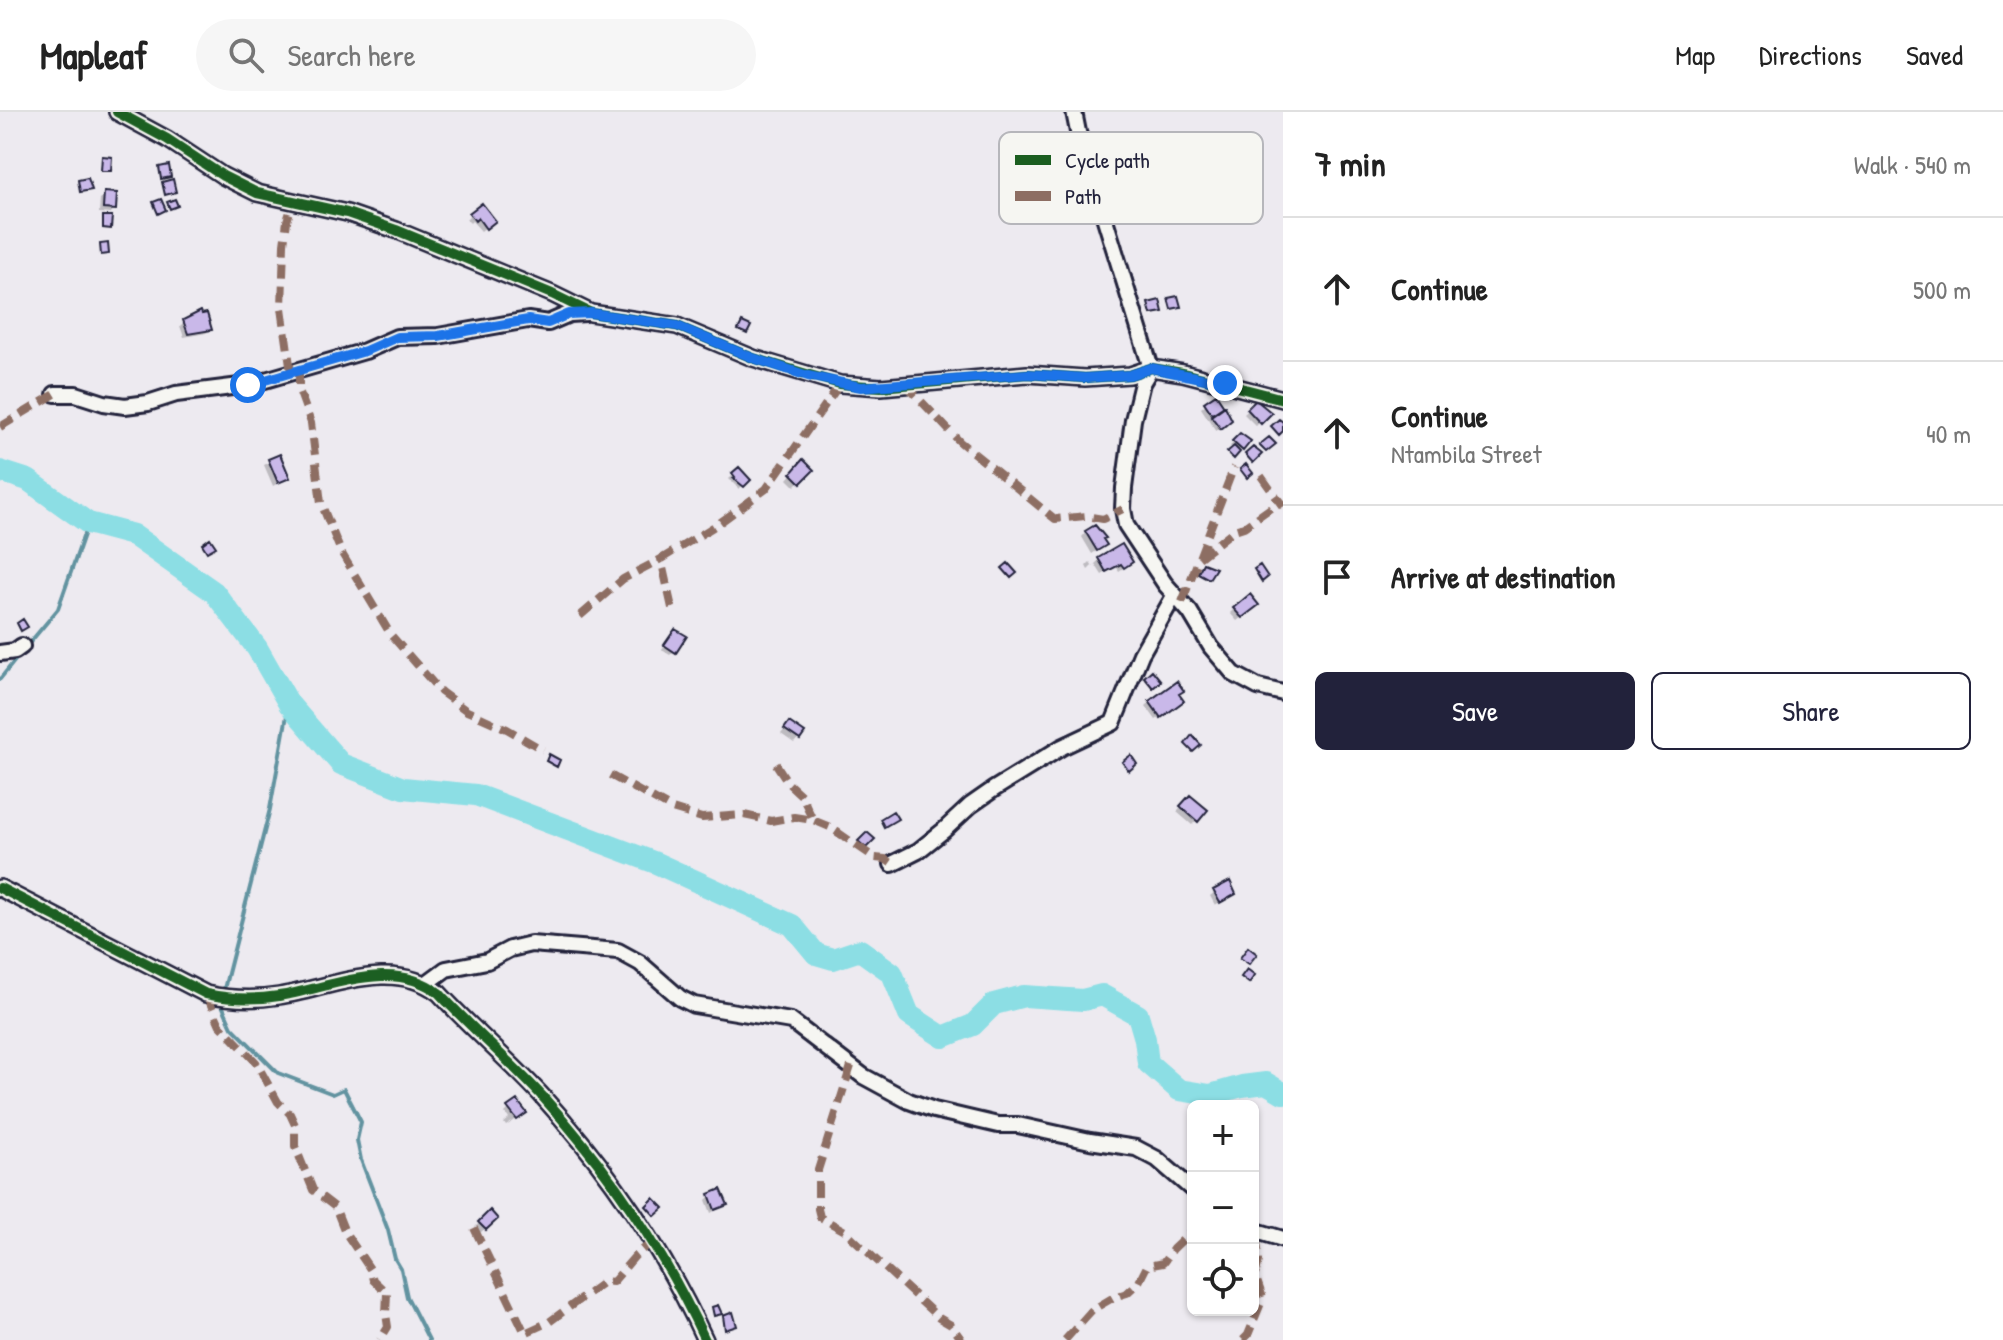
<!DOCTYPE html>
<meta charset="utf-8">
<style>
:root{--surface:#fff;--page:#f6f6f6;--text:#222;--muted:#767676;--line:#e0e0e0;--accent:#22223b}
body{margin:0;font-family:"Patrick Hand",sans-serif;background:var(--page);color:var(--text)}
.controls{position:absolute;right:24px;bottom:24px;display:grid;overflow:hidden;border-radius:12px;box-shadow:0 2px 6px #0004}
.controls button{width:72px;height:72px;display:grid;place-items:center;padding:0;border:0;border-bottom:2px solid var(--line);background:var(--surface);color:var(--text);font:40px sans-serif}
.stop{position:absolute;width:24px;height:24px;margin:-18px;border:6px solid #1a73e8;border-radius:50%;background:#fff}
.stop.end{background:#1a73e8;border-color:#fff;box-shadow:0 2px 8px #0008}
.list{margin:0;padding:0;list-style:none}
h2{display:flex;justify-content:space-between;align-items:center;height:104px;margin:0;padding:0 32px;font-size:34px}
h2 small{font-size:26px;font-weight:400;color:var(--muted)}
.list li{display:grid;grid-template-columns:52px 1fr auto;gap:24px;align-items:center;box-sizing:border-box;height:144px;padding:0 32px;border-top:2px solid var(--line)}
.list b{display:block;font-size:30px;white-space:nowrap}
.list p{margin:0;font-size:26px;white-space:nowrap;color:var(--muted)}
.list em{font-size:26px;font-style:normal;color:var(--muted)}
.actions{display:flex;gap:16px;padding:24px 32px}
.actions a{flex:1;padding:18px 0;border:2px solid var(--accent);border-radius:12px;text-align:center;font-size:28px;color:var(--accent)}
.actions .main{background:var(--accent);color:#fff}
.icon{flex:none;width:44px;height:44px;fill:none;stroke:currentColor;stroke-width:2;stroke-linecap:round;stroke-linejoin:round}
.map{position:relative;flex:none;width:1283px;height:1228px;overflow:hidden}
header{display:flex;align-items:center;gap:48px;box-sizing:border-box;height:112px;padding:0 40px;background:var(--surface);border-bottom:2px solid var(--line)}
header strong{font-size:38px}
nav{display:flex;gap:44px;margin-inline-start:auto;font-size:28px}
.search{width:560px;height:72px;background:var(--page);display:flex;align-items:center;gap:20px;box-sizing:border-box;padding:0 28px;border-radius:44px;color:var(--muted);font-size:30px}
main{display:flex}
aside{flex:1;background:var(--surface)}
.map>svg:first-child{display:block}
.shadow{fill:#0003}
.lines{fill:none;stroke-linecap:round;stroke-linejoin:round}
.stream{stroke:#6293a0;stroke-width:4}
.river{stroke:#8cdee4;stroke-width:22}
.building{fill:#c9b8e9;stroke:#22223b;stroke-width:2}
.minor-casing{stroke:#22223b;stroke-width:20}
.minor{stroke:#f6f6f2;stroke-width:14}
.quiet{stroke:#8d6e63;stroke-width:8;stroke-dasharray:16 8;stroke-linecap:butt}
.cycleway-casing{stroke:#f6f6f2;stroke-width:15}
.cycleway{stroke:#1b5e20;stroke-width:10}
.route{stroke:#1a73e8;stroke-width:10}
.key{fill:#f6f6f2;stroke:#b6b6bb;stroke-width:2}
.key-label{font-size:22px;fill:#22223b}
</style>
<header>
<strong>Mapleaf</strong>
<div class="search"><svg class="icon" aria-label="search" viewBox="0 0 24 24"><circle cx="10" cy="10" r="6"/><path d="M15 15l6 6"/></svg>Search here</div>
<nav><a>Map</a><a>Directions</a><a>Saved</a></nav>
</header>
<main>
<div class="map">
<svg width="1283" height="1228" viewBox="0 0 1283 1228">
<rect width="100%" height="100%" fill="#edeaf0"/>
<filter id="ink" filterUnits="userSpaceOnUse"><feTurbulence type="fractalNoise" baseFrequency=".0125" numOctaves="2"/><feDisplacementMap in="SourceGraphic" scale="16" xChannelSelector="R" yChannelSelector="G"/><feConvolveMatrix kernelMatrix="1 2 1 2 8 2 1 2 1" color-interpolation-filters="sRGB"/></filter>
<g filter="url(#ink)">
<path class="shadow" d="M105,82l9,15 -4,5 -11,-1 1,-14z
M470,103l23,6 -12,10 -9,-10 -2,2 -4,-4z
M184,210l26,7 -4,4 -22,4 -4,-11z
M1215,285l12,16 -2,11 -9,7 -15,-23z
M1256,291l13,10 -13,13 -12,-12z
M1241,324l7,5 -17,18 -4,-4 6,-6 -3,-3z
M279,345l9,20 -15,9 -9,-21z
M803,350l8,8 -16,16 -7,-7z
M739,357l9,11 -9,9 -10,-10z
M1086,420l19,13 -13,9 -10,-17z
M1121,434l5,20 -7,5 -3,-5 -14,9 -7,-11 -4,3 -3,3 -2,-4 4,-4 3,4 6,-6z
M1234,497h18l-15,12 -7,-8z
M671,523l3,16 -4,4 -8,-5z
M1177,583v10l-21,15 -10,-14 4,-4z
M785,617l17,5 -8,9 -13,-9z
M1190,686l15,12 -13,15 -15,-13z
M1215,780l19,2 -19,11 -5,-9z
M509,997l11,8 -14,9 -2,-3 5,-4 -4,-6z
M710,1084l15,8 -14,9 -5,-13z
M490,1101l5,6 -15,14 -5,-6z"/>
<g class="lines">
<path class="stream" d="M27,534l31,-37 30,-86
M0,567l21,-26
M224,877l46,-180 19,-105
M222,893l10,22 46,46 55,21 11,-5 17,33 -4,18 4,20 27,70 7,29 6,10 6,28 22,43"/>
<path class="river" d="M0,359l28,9 60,43 45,12 81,57 43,56 32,56 52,60 62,24 73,7 180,68 136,62 24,29 17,5 27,-9 32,23 17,42 34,22 30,-12 21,-21 30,-8 59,4 19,-5 36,20 7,24 3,24 31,27 31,5 32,-9 24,-3 17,10"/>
</g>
<path class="building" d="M102,44l10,1 -1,14h-10z
M169,53l2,12 -10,2 -2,-12z
M88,66l4,12 -12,2 -2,-12z
M173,67l3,13 -11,3 -3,-13z
M104,80l13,1 -1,17 -13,-1z
M161,87l5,11 -8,4 -5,-12z
M175,87l3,7 -8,3 -3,-7z
M482,91l14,18 -10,8 -8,-11 -3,3 -6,-8z
M103,104h9l-1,13 -8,-1z
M108,131l1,11 -8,1 -1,-11z
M1178,184l3,11 -10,2 -3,-11z
M1160,188l3,12 -12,2 -3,-11z
M201,199l1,3 5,-1 5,17 -24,4 -5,-14z
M742,210l9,4 -4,8 -9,-4z
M1216,282l8,12 -12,8 -8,-12z
M1256,288l16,13 -11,11 -14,-15z
M1225,294l7,14 -11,9 -10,-13z
M1279,307l4,3v9l-4,4 -8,-9z
M1240,321l11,8 -8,10 -11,-10z
M1269,325l7,7 -10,8 -7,-7z
M1234,334l6,6 -6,7 -7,-7z
M1253,335l9,7 -9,9 -8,-9z
M280,342l10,24 -12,5 -10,-24z
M803,347l11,11 -13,13 -10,-10z
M1246,352l7,9 -6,5 -7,-9z
M739,355l12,13 -7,7 -11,-9 2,-1 -3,-4z
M1095,413l11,13 -3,1 4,6 -10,6 -12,-20z
M210,426l6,9 -9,5 -5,-8z
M1122,432l11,18 -9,6 -3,-4 -15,8 -8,-14z
M1008,451l9,10 -6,5 -9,-10z
M1203,451l13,5 -7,11 -11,-6z
M1260,453l8,12 -6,5 -8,-13z
M1250,482l9,11 -17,13 -9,-10z
M23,507l5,8 -7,4 -4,-8z
M675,517l12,7 -11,17 -12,-8z
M1152,558l9,11 -8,7 -9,-11z
M1177,569l7,10 -5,3 5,7 -23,17 -12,-17z
M789,610l16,11 -5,7 -16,-11z
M1192,623l9,10 -8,7 -8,-8z
M549,642l11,6 -3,7 -11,-6z
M1131,643l6,9 -8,7 -7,-9z
M1190,683l18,15 -10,12 -18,-16z
M893,699l5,8 -14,8 -4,-8z
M867,720l8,7 -9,9 -8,-7z
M1230,769l6,13 -16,9 -7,-13z
M1248,835l9,7 -8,10 -9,-6z
M1247,857l8,6 -6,8 -8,-6z
M517,988l10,13 -10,7 -10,-13z
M721,1077l7,16 -13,5 -6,-16z
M654,1086l10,10 -9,8 -9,-10z
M490,1098l8,9 -12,11 -8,-8z
M718,1193l4,9 -8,2 -2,-9z
M733,1200l4,14 -12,4 -2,-14z"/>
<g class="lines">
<g class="minor-casing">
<path id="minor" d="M117,0l50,27 56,37 34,17 90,20 49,17 156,64 39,19 86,13 76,32 87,26 41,3 146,-13 58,4 45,-3 21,-7 32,5 100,26
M1074,0l4,20 73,236 -9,15 -9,37 -9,68 -1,21 3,16 39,59 25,28 21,35 23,27 24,13 25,6
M55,282h21l28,9 21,3 23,-3 28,-9 72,-9 117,-34 32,-14 41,-1 90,-16 20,3 21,-9 17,-1
M0,541l15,-2 7,-5
M892,752l26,-13 25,-20 28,-26 23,-16 68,-42 51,-24 28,-69 33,-58
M0,776l206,106c24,5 49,6 73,2 52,-8 113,-39 160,-3 33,36 71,68 104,104 66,73 121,154 162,243
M427,871l19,-14 41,-8 23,-12 21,-5 87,7 22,12 40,35 14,7 97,16 72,55 46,25 25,9 64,15h20l72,16 46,7 21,11 36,31
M1253,1118l30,9"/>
</g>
<use href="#minor" class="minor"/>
<path class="quiet" d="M299,257v21l12,33 10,80 20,49 50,83 50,57 26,19 40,18 36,21
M291,260l-9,-64 2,-64 3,-23 6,-19
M905,272l55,58 95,77 31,-3 17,3 20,-10
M0,315l55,-33
M1261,364l22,31
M1199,446l35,-28 10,-3 39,-28
M1182,490l52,-135
M672,496l-11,-49 57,-35 48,-35 74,-105
M580,504l43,-37 38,-20
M776,652l13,20 13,12 11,24
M610,663l62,34 30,9 42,-3 27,6 23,-4 19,3 17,7 45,31 10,1 7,5
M206,882l14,31 36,37 22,40 12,12 5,11v21l18,44 22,17 10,25 25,37 3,11 14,13 -1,21 2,13 -8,13
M851,954l-33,104v39l2,8 25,14 94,87 12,7 11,15
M474,1116l51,105 24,-11 56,-41 8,1 22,-26 18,-15
M1065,1228l27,-30 22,-13 13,-4 12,-11 8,-16 16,-3 10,-14 20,-19
M1243,1228l5,-5 15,-37 -8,-23 4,-14 -2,-18 -4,-10"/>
<g class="cycleway-casing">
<path id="cycleway" d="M117,0l50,27 56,37 34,17 90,20 49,17 156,64 39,19 86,13 76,32 87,26 41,3 146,-13 58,4 45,-3 21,-7 32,5 100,26
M0,776l206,106c24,5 49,6 73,2 52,-8 113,-39 160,-3 33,36 71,68 104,104 66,73 121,154 162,243"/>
</g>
<use href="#cycleway" class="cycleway"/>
</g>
</g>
<g class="lines" filter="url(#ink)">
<path class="route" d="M248,273l117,-34 32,-14 41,-1 90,-16 20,3 21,-9 22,-1 86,13 76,32 55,18 53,11 166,-13 58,4 45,-3 21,-7 74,15"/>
</g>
<rect x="999" y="20" width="264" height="92" rx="12" class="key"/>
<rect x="1015" y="43" width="36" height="10" fill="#1b5e20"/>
<rect x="1015" y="79" width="36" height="10" fill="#8d6e63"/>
<g class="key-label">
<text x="1065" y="56">Cycle path</text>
<text x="1065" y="92">Path</text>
</g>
</svg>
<div class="controls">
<button>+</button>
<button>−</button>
<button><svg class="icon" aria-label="locate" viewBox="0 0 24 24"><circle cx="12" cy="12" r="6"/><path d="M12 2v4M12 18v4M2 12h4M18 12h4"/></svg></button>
</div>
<div class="stop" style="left:248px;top:273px"></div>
<div class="stop end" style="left:1225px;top:271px"></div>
</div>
<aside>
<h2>7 min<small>Walk · 540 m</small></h2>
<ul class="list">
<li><svg class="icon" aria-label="ahead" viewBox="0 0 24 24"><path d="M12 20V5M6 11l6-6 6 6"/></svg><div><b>Continue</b></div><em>500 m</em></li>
<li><svg class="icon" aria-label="ahead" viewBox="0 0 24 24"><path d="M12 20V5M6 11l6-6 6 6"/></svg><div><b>Continue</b><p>Ntambila Street</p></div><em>40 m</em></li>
<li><svg class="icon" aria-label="arrive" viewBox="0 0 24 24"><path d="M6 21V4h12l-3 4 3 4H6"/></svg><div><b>Arrive at destination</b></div></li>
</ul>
<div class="actions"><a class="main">Save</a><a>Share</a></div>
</aside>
</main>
